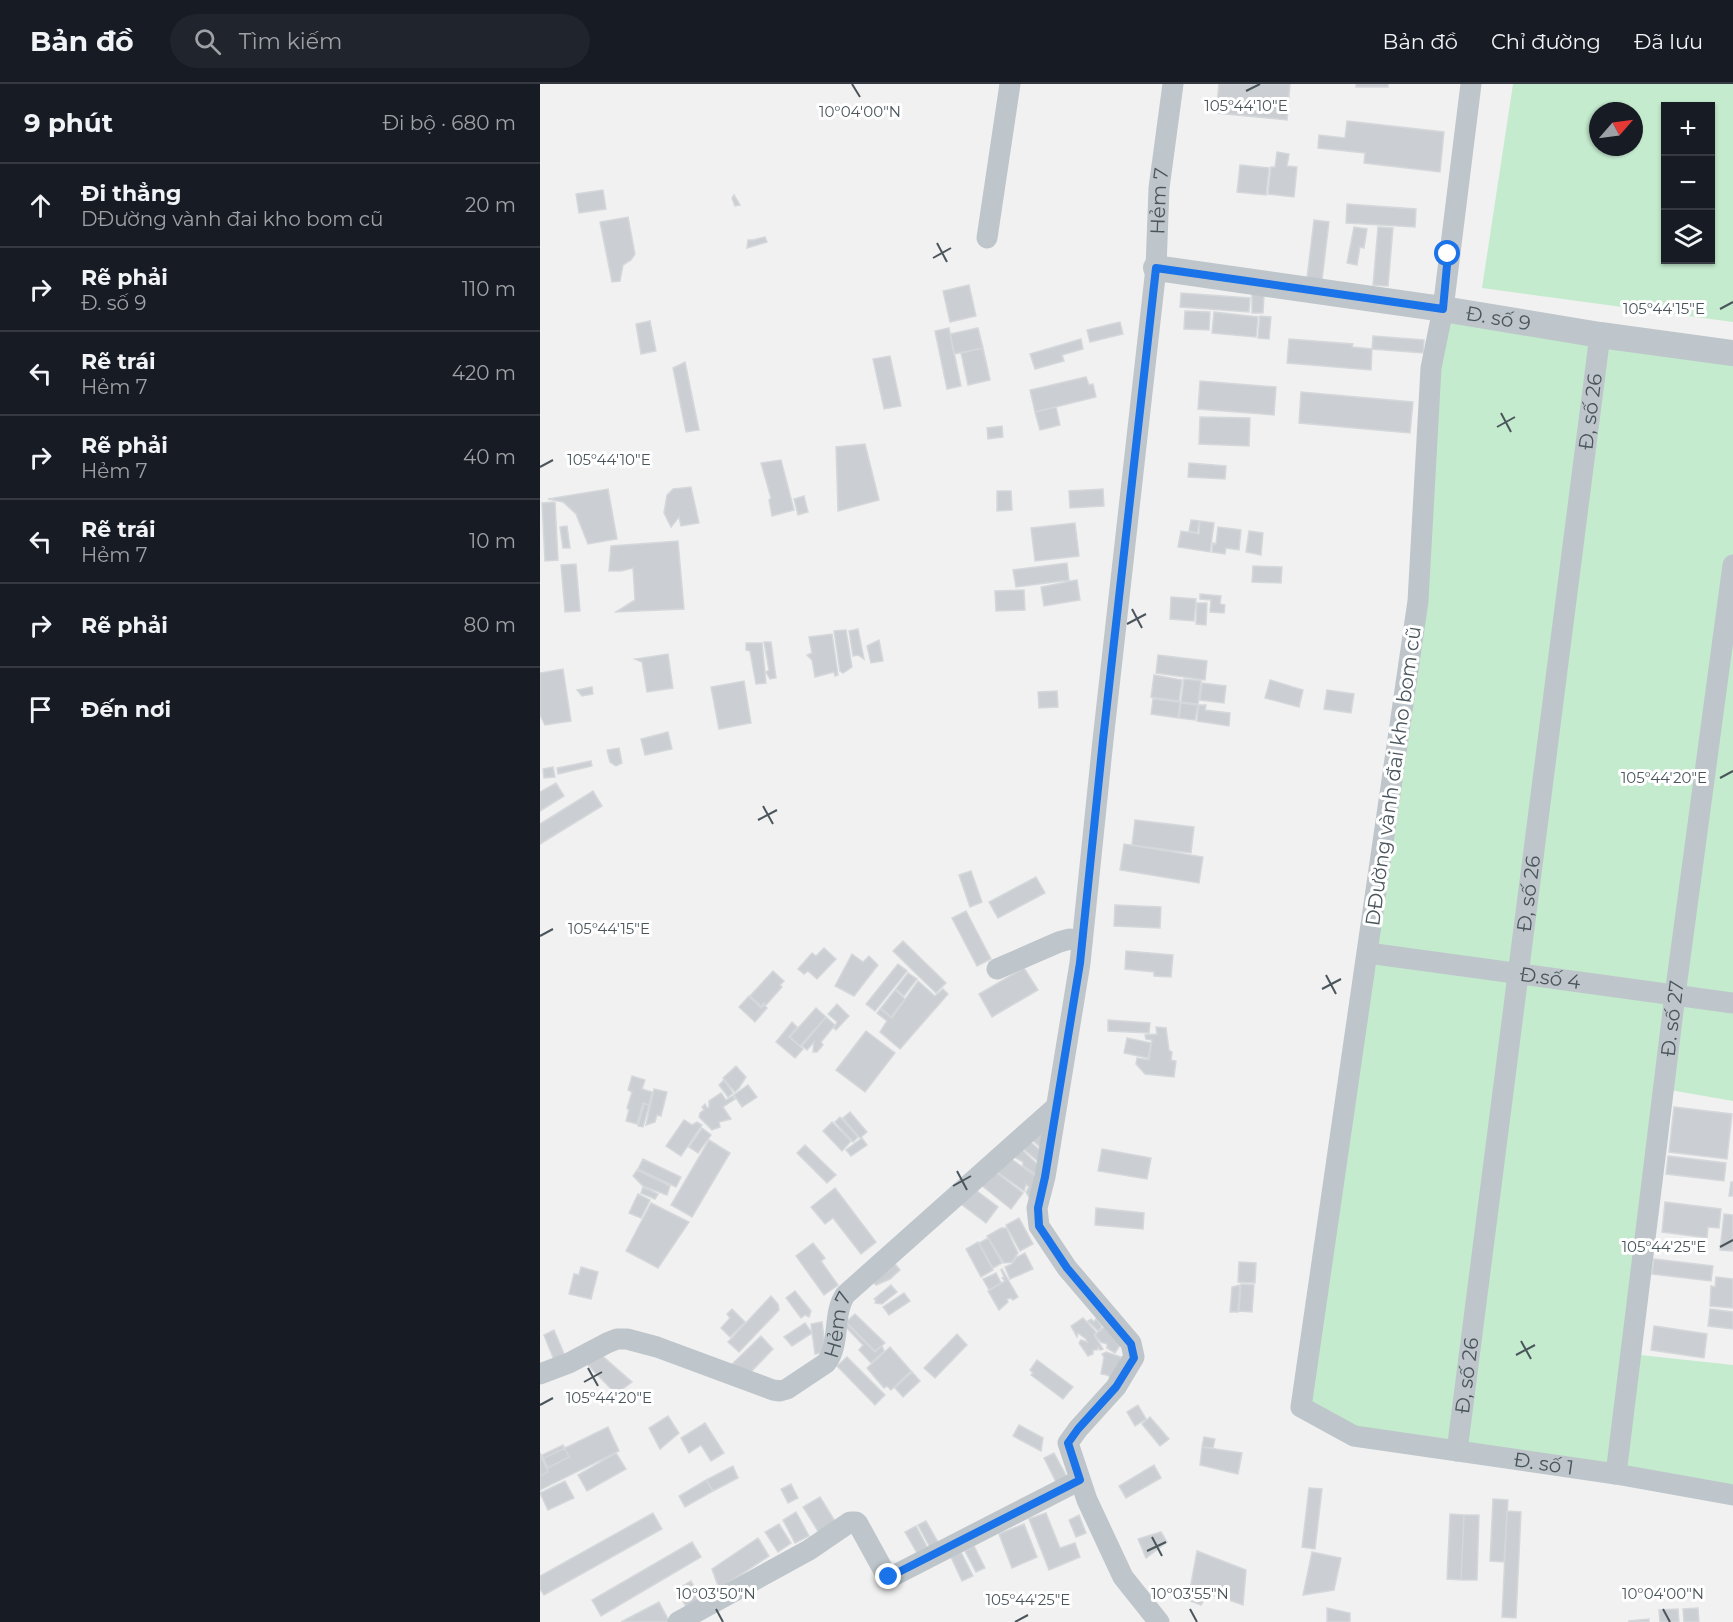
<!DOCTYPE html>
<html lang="vi">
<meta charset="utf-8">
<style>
:root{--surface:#171b24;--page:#20242c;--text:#f1f3f6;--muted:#9ea1a6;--line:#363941}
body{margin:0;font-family:Montserrat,sans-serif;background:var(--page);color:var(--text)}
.controls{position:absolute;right:18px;top:18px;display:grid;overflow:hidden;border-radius:0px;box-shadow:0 2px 4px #0004}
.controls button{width:54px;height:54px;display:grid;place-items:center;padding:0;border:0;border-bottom:2px solid var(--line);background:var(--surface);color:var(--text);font:30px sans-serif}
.compass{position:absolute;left:1049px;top:18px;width:54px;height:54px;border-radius:50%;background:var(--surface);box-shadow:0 2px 4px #0004;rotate:62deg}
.stop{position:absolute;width:18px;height:18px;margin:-14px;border:4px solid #1a73e8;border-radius:50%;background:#fff}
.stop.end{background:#1a73e8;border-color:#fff;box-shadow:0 2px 6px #0008}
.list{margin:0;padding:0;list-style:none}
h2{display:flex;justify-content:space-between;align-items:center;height:78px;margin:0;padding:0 24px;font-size:26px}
h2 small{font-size:20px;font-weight:400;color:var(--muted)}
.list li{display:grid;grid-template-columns:39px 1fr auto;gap:18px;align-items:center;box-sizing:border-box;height:84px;padding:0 24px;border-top:2px solid var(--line)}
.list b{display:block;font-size:22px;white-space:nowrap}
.list p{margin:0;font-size:20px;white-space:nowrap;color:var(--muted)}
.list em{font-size:20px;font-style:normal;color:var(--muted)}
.icon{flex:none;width:33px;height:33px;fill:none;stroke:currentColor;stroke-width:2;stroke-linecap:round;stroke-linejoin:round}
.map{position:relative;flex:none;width:1193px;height:1538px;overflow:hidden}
header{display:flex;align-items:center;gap:36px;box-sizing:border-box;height:84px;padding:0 30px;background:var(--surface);border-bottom:2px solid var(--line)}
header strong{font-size:28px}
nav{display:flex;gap:33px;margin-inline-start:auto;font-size:21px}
.search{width:420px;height:54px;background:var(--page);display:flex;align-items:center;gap:15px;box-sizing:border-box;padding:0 21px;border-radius:33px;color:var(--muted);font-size:22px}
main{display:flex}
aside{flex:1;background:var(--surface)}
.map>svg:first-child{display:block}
.green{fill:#c4ebce;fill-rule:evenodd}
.building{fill:#cbced2;stroke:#d5d8db;stroke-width:1.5}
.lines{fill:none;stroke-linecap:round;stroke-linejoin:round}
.minor{stroke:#bec6cb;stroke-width:21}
.tertiary{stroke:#bec6cb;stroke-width:26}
.route{stroke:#1a73e8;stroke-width:8}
.ticks{fill:none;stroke:#4a565c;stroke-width:2}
.labels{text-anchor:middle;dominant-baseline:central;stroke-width:6;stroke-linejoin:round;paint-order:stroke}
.street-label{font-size:20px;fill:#4a565c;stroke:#fff}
.ticks-label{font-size:15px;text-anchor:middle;fill:#4a565c;stroke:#fff;stroke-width:6;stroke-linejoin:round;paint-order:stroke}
</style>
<header>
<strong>Bản đồ</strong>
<div class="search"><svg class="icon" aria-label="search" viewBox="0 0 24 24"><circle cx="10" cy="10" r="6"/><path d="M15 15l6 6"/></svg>Tìm kiếm</div>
<nav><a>Bản đồ</a><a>Chỉ đường</a><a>Đã lưu</a></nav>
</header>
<main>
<aside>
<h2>9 phút<small>Đi bộ · 680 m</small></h2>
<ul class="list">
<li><svg class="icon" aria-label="ahead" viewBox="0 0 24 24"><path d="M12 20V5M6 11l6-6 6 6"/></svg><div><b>Đi thẳng</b><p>DĐường vành đai kho bom cũ</p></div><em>20 m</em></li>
<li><svg class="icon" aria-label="right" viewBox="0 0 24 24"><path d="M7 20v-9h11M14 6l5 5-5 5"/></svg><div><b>Rẽ phải</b><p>Đ. số 9</p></div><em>110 m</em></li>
<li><svg class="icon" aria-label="left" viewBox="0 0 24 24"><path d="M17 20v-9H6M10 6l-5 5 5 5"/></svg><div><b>Rẽ trái</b><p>Hẻm 7</p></div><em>420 m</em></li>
<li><svg class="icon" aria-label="right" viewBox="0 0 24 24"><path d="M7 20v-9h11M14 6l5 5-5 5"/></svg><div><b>Rẽ phải</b><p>Hẻm 7</p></div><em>40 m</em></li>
<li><svg class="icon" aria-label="left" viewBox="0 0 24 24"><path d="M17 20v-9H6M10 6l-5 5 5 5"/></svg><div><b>Rẽ trái</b><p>Hẻm 7</p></div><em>10 m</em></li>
<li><svg class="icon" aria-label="right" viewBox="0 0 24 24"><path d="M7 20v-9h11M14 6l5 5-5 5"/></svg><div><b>Rẽ phải</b></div><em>80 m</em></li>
<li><svg class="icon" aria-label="arrive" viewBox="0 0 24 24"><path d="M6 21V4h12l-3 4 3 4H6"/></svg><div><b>Đến nơi</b></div></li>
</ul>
</aside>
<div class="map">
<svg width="1193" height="1538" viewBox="0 0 1193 1538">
<rect width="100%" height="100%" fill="#f2f1f1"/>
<path class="green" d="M973,0h220v238l-251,-34zM1126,22h44v154h-44zM1058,27h36v36h-36z
M903,225l290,44v748l-69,-12 -33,265 102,11v130l-379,-59 -53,-29 67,-454z"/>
<path class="building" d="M679,0h71l-3,36 -71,-7z
M816,0h32v3h-32z
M807,37l97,11 -4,40 -76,-9 1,-10 -47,-5 1,-13 26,3z
M737,68l12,2 -2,12 10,1 -3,30 -26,-3 3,-27h4z
M700,81l29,3 -3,27 -29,-3z
M63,106l3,19 -27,4 -3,-19z
M194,111l6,10 -5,1 -3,-8z
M807,120l69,5 -1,18 -69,-4z
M88,133l7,37 -4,6 -8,5 -3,16 -8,1 -12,-60z
M774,136l15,2 -7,58 -15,-2z
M814,143l13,2 -3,19 -4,-1 -3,18 -10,-2z
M838,143l15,1 -5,58 -15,-1z
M225,153l2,5 -20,6 1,-8h5z
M429,201l7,31 -26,6 -7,-31z
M641,209l69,5 -1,14 -69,-5z
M712,210l12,1 -1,18h-11z
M645,227l25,1 -1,18 -25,-1z
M674,228l44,5 -2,20 -44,-4z
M720,232l11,1 -2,22 -11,-1z
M110,237l6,30 -15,3 -5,-30z
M580,238l3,12 -33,8 -3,-12z
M409,244l12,58 -14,3 -12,-58z
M438,244l5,20 -29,6 -4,-20z
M833,252l51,4 -1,13 -51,-4z
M541,255l2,10 -21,6 2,6 -29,8 -5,-15z
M749,255l64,5 -1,3 20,2 -1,21 -84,-7z
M443,264l7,32 -22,5 -7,-32z
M350,272l11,50 -17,3 -11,-50z
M145,278l14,68 -13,2 -13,-64z
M546,293l3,8 4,-1 3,13 -61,15 -5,-22z
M660,297l76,6 -2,28 -76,-6z
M761,308l112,10 -3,31 -111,-10z
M516,323l4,18 -20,5 -5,-18z
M660,333l50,1 -1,28 -50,-2z
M462,342l1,11 -15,2 -1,-11z
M325,360l14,56 -41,11 -2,-64z
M241,376l13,50 -22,6 -3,-16 2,-2 -10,-35z
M649,379l37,3 -1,13 -37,-2z
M151,403l8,36 -18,3 -2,-9 -8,10 -7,-14 3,-18 6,-6z
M68,405l9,50 -29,5 -12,-30 -13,-12 -15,-3z
M563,405l1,17 -34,2 -1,-17z
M457,407h14l1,19 -15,1z
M264,412l4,16 -10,3 -4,-16z
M15,418l3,58 -13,1 -3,-58z
M651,436l8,1 -2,12 -8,-2z
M660,437l14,2 -4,29 -32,-5 3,-16 18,3z
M535,439l4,33 -44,5 -4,-33z
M27,442l3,22h-7l-3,-21z
M678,443l23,3 -2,20 -13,-2 -1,6 -13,-2 1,-9 3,1z
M709,447l14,2 -2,22 -15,-3z
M138,457l6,68 -68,3 19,-12 -2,-32 -12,3h-12l2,-25z
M527,479l2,17 -53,7 -3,-17z
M36,480l4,47 -15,1 -4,-47z
M713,482l29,1 -1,16 -29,-1z
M537,496l3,20 -36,6 -3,-19z
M484,506l1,20 -29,1 -1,-20z
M660,510l21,2 -1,8 5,1 -1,8 -14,-1 1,-12 -11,-1z
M631,513l25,2 -2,22 -24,-2z
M657,519h10l-1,22 -10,-1z
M318,545l6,30 -6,-4 -5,1 -4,-25z
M306,546l6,37 -9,6 -3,-2 -6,-40z
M292,550l6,41 -3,1 -1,-4 -19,5 -3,-17 -5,-5 5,-2 -3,-16z
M339,556l4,21 -12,2 -4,-17z
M224,558h7l5,36 -6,1 -4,-7 3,-2z
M206,559h16l4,40 -10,1 -6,-33 -4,-1z
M128,570l5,34 -26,4 -5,-30 -7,-3z
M618,571l49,6 -2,19 -49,-7z
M23,585l8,52 -26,4 -5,-10v-42z
M614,591l28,5 -3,21 -28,-4z
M644,595l17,2 -3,23 -17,-2z
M730,596l33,10 -4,17 -34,-9z
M204,597l7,42 -32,6 -8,-42z
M662,599l24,3 -2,17 -24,-3z
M52,603l1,7 -11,2 -5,-6z
M787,606l27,4 -3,19 -27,-4z
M517,607l1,16 -19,1 -1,-16z
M613,615l27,3 -2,16 -27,-4z
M641,619l17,2 -3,15 -16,-2z
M659,621h7l-1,5 25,3 -1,13 -32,-5z
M128,648l4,17 -27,6 -4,-16z
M79,664l3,15 -6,3 -6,-4 -3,-12z
M51,677l1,5 -34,8 -1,-6z
M13,683l2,10 -11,1 -1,-9z
M16,699l8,13 -24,15v-19z
M53,707l9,15 -62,38v-20z
M595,736l59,7 -3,26 -59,-8z
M584,760l79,13 -4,26 -79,-13z
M431,787l11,31 -12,5 -11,-32z
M496,793l9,16 -47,25 -9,-16z
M575,821l46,2 -1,21 -46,-2z
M426,827l25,48 -14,7 -25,-48z
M363,857l43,42 -10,10 -43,-42z
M284,864l12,11 -19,20 -9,-8 -4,3 -6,-5 14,-16 4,3z
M586,867l47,4 -2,22 -17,-1v-4l-29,-3z
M312,870l11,8 6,-6 9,9 -24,31 -19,-10z
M358,880l9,7 -32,40 -9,-7z
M484,884l14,22 -46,27 -13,-23z
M233,887l11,10 -4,4 2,2 -16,18 -2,-2 -3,3 -11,-10z
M368,889l9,6 -13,17 -8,-7z
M378,897l17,15 8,-7 5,5 -48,55 -20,-17 7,-11 -10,-8 3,-4 12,9z
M355,906l10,9 -14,18 -10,-9z
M209,912l12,12 3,-3 3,3 -12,14 -16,-15z
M297,920l12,12 -13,14 -2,-2 3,-6 -9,-8z
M276,924l10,9 -26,29 -10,-9z
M286,933l9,8 -14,17 2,3 -6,7h-4l1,-10 -7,8 -5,-4z
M568,936l42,3 -1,10 -41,-2z
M252,938l5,5 -8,10 14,12 -8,9 -19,-16z
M616,943l10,1 3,22 3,2 -1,8 5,1 -2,16 -29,-3 -9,-10 1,-6 12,2 3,-20 -6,-1 -1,-4 12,-1z
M326,947l29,22 -30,39 -29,-22z
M587,954l24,5 -3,15 -24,-5z
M196,982l10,11 -7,11 -4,4 -12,-14z
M92,992l13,4 -3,9 10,3 -3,13 -6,-2 -6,21 -11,-3 3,-11 -2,-2 5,-16 -4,-2z
M184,996l9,13 -5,4 -9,-12z
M208,1001l9,12 -15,10 -8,-12z
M114,1005l13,3 -6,24 -4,-1 -2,7 -9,3z
M181,1009l5,7 7,-4 2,3 -12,8 8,12 -12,3 1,5 -8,3 -13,-13 1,-4 4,-3 -2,-3 3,-3 2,4 2,-1v-6z
M104,1020l5,1 -6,22 -5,-1z
M1134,1023l58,7 -5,45 -58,-7z
M310,1028l17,20 -7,6 -17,-20z
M300,1033l18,20 -5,5 -18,-20z
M144,1036l8,5 5,-3 5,3 -21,31 -15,-10z
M292,1038l19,19 -9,10 -19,-20z
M162,1044l9,7 -13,18 -9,-6z
M509,1047l-9,16 -11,-10z
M322,1054l5,7 -16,11 -5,-6z
M486,1054l16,14 -1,12 -22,-19z
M169,1056l21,13 -38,64 -21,-12z
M265,1061l31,30 -9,8 -30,-30z
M477,1061l22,21 -2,9 -14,-9v-4l-14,-8z
M562,1065l49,9 -4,21 -49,-8z
M467,1072l30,21 -7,22 -4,-7 3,-5 -3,-3 -2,7 -32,-23z
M1128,1072l58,7 -2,18 -58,-7z
M103,1075l38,18 -5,10 -38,-18z
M97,1086l33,16 -3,9 -24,-9 -10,-10z
M453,1086l30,23 -12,16 -30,-24z
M1191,1098h2v14h-4z
M103,1103l15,7 -3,5 -14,-6z
M295,1104l41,54 -15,12 -28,-36 -8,6 -14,-17z
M433,1104l25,19 -12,16 -29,-22z
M98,1110l12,6 -9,18 -12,-5z
M1125,1118l56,7 -2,19 -11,-1 -1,11 -45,-6z
M111,1119l38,19 -31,46 -32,-17z
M556,1124l48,5 -1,16 -48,-4z
M1184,1130l9,1v36l-13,-1z
M479,1134l14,26 -13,7 -14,-26z
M461,1144h5l12,25 -6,9 -8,1 -17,-27z
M448,1154l14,25 -9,5 -14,-25z
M438,1158l15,28 -12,7 -15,-28z
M273,1159l12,15 -4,3 17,24 -14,10 -28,-39z
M485,1169l8,16 -23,10 -5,-12 7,-3 5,-7z
M351,1175l9,11 -10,9 -14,6 -6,-6z
M1114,1175l59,7 -2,15 -59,-7z
M699,1178l17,1 -1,20 -17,-1z
M41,1183l17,5 -7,27 -22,-5 5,-20 5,1z
M462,1185l16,28 -5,3 -2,-2 -4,1 1,3 -9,8 -11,-19 17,-10 -3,-3 2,-1 -3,-7z
M456,1189l5,10 -12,7 -6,-11z
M1176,1193l17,2v29l-23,-2 1,-20 4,1z
M701,1200l13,1 -2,27 -13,-1z
M351,1201l6,7 -15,12 -7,-1 1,-3 -2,-1z
M700,1201l-2,27h-8l2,-25z
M255,1207l16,20 -2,6 -4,-2 -4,3 -15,-20z
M364,1209l6,8 -21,14 -6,-8z
M231,1212l7,8 1,6 -40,42 -11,-10z
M192,1225l13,13 -15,15 -9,-9 9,-10 -3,-4z
M1170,1225l23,3v17l-25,-3z
M315,1230l30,29 -10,8 -29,-29z
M543,1234l13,14 -2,3 9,14 -3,1 -2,-3 -1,3h-4v4l-5,2 -9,-13 2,-3 6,2 -1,-3 -8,-6 -1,4 -6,-11z
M551,1235l3,3 2,-3 6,7 -4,5 -10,-10z
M282,1238l4,30 -11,2 -4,-30z
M265,1239l7,10 -20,13 -8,-9z
M306,1239l29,29 7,-6 2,5 -13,12 -12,-13 4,-5 -19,-20z
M565,1242l17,16 -7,11 -8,-5v-4l-6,-2 -6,-7z
M1114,1242l53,8 -3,24 -53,-8z
M14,1246l11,26 -11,4 -10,-25z
M417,1250l10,11 -32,33 -11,-10z
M221,1252l12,13 -27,28 -19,-8z
M350,1263l21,24 -20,19 -4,-4 -3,2 -17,-20z
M58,1268l34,30 -16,12 -31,-32z
M566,1268l15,5 -1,13 -5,11 -8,-6 -6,-1 3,-17 -2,-3z
M307,1273l38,38 -10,10 -38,-39z
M497,1276l36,27 -10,12 -32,-24 2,-2 -3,-3z
M372,1288l8,9 -17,16 -8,-9z
M598,1321l8,14 -11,7 -8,-14z
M128,1332l11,17 -19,16 -11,-21z
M610,1333l19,22 -9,7 -18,-22z
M165,1339l19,30 -13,8 -10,-16 -12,8 -8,-15z
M479,1341l24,13 -2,13 -28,-15z
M68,1343l11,24 -79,39v-30z
M664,1353l11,2 -2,9 -11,-1z
M23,1361l6,12 -21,11 -6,-13z
M662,1363l40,6 -4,21 -38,-9z
M0,1369l8,19 -8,4z
M76,1369l10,16 -39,22 -9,-16z
M514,1369l14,26 -11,5 -13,-26z
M614,1381l7,13 -35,20 -7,-12z
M193,1382l5,12 -25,13 -7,-11z
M166,1396l7,11 -28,16 -6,-11z
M25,1397l9,17 -26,12 -8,-17z
M251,1400l7,14 -10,5 -7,-14z
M769,1404l13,1 -7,60 -13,-2z
M280,1413l18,29 -17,10 -18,-29z
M953,1415l15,1 -4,62 -14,-1z
M967,1427l14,1 -5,106 -14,-1z
M256,1428l13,24 -14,7 -12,-23z
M113,1429l9,16 -118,66 -4,-6v-13z
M506,1429l14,35 15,-5 5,14 -31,13 -20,-51z
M910,1430l14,1 -3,65 -14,-1z
M539,1431l7,18 -10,4 -7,-17z
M924,1431h15l-2,65h-16z
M386,1437l13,23 -8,5 -13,-24z
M239,1440l12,19 -13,9 -13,-20z
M484,1440l13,33 -25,11 -13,-34z
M376,1442l11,21 -10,6 -12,-21z
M621,1448l6,10 -21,16 -8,-19z
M218,1454l11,18 -50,33 -7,-20z
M152,1458l9,15 -100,59 -9,-16z
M434,1462l11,22 -9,4 -11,-21z
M657,1467l49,19 -3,35 -35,-12 -7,12 -13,-5z
M421,1468l12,24 -11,5 -11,-24z
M772,1468l29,6 -7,32 -31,5z
M151,1497l12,21 -15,8 -12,-20z
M119,1518l10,19 -2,1h-46z
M787,1524l23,5v9h-23z
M1158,1524l1,14h-15l-1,-13z
M1138,1525l1,13h-19l-1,-12z
M1109,1535v3h-20v-1z"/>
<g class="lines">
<g class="minor">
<path id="s1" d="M931,0l-28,225 -12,59 -13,233 -117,806 53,29 262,38 117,21"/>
<path d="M447,154l23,-154"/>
<path id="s2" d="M828,869l365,50"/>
<path d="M457,885l62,-27 11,-3 12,2"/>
<path id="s3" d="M0,1290l29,-11 38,-20 10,-4h10l30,8 116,43 7,1 7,-2 39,-26c15,-19 6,-48 19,-68l211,-188"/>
<path id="s4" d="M917,1367l143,-1116"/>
<path id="s5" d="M1076,1390l59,-479 58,-430"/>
<path d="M138,1538l131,-72 41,-28h6l2,2 27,49 3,3 3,1 189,-97"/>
<path id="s6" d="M619,1538l-36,-45 -36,-77 -19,-57 10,-14 38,-42 18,-30 -3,-14 -64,-75 -28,-42 -2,-18 8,-31 35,-214 23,-223 53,-472 3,-80 14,-104"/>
</g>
<path class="tertiary" id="s7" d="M616,184l287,41 157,26 133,18"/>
</g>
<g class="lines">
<path class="route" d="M349,1493l191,-97 -12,-37 10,-14 38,-42 18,-29 -3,-14 -64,-76 -28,-42 -1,-18 7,-31 35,-214 23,-223 53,-472 287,41 5,-55"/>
</g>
<path class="ticks" d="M312,0l8,13M706,7l14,-7M397,159l10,19M393,174l18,-10M1180,225l13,-7M961,329l10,19M957,343l18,-10M0,383l13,-7M592,525l10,19M587,540l19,-10M1180,694l13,-7M223,722l10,18M218,736l19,-10M0,852l13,-7M786,891l10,19M782,905l19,-10M417,1087l10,19M413,1102l18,-10M1180,1163l13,-7M981,1257l10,18M976,1271l19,-10M48,1284l10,18M44,1298l18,-10M0,1321l13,-7M612,1453l10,19M607,1467l19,-9M176,1525l7,13M650,1525l7,13M1123,1525l7,13M475,1538l13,-7"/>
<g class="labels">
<g class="street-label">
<text stroke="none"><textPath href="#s6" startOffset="1508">Hẻm 7</textPath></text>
<text stroke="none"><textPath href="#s7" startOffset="346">Đ. số 9</textPath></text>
<text stroke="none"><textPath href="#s4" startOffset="1048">Đ, số 26</textPath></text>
<text transform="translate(853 692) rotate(-82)">DĐường vành đai kho bom cũ</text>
<text stroke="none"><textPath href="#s4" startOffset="562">Đ, số 26</textPath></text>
<text stroke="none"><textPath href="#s2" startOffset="184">Đ.số 4</textPath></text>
<text stroke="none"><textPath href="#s5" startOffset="459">Đ. số 27</textPath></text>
<text stroke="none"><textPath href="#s3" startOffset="351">Hẻm 7</textPath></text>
<text stroke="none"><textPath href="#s4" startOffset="76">Đ, số 26</textPath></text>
<text stroke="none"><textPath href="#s1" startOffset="1587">Đ. số 1</textPath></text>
</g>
</g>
<g class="ticks-label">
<text x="706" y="27">105°44'10"E</text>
<text x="320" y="33">10°04'00"N</text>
<text x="1124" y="230">105°44'15"E</text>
<text x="69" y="381">105°44'10"E</text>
<text x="1124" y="699">105°44'20"E</text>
<text x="69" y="850">105°44'15"E</text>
<text x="1124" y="1168">105°44'25"E</text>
<text x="69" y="1319">105°44'20"E</text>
<text x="176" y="1515">10°03'50"N</text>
<text x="650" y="1515">10°03'55"N</text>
<text x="1123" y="1515">10°04'00"N</text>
<text x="488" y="1521">105°44'25"E</text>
</g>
</svg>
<div class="controls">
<button>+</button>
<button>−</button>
<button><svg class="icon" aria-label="layers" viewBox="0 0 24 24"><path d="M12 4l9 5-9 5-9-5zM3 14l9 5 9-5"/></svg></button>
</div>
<svg class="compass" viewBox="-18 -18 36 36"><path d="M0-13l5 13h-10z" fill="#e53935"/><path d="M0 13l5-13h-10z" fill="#9ea1a6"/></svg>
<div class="stop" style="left:908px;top:170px"></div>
<div class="stop end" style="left:349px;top:1493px"></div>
</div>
</main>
